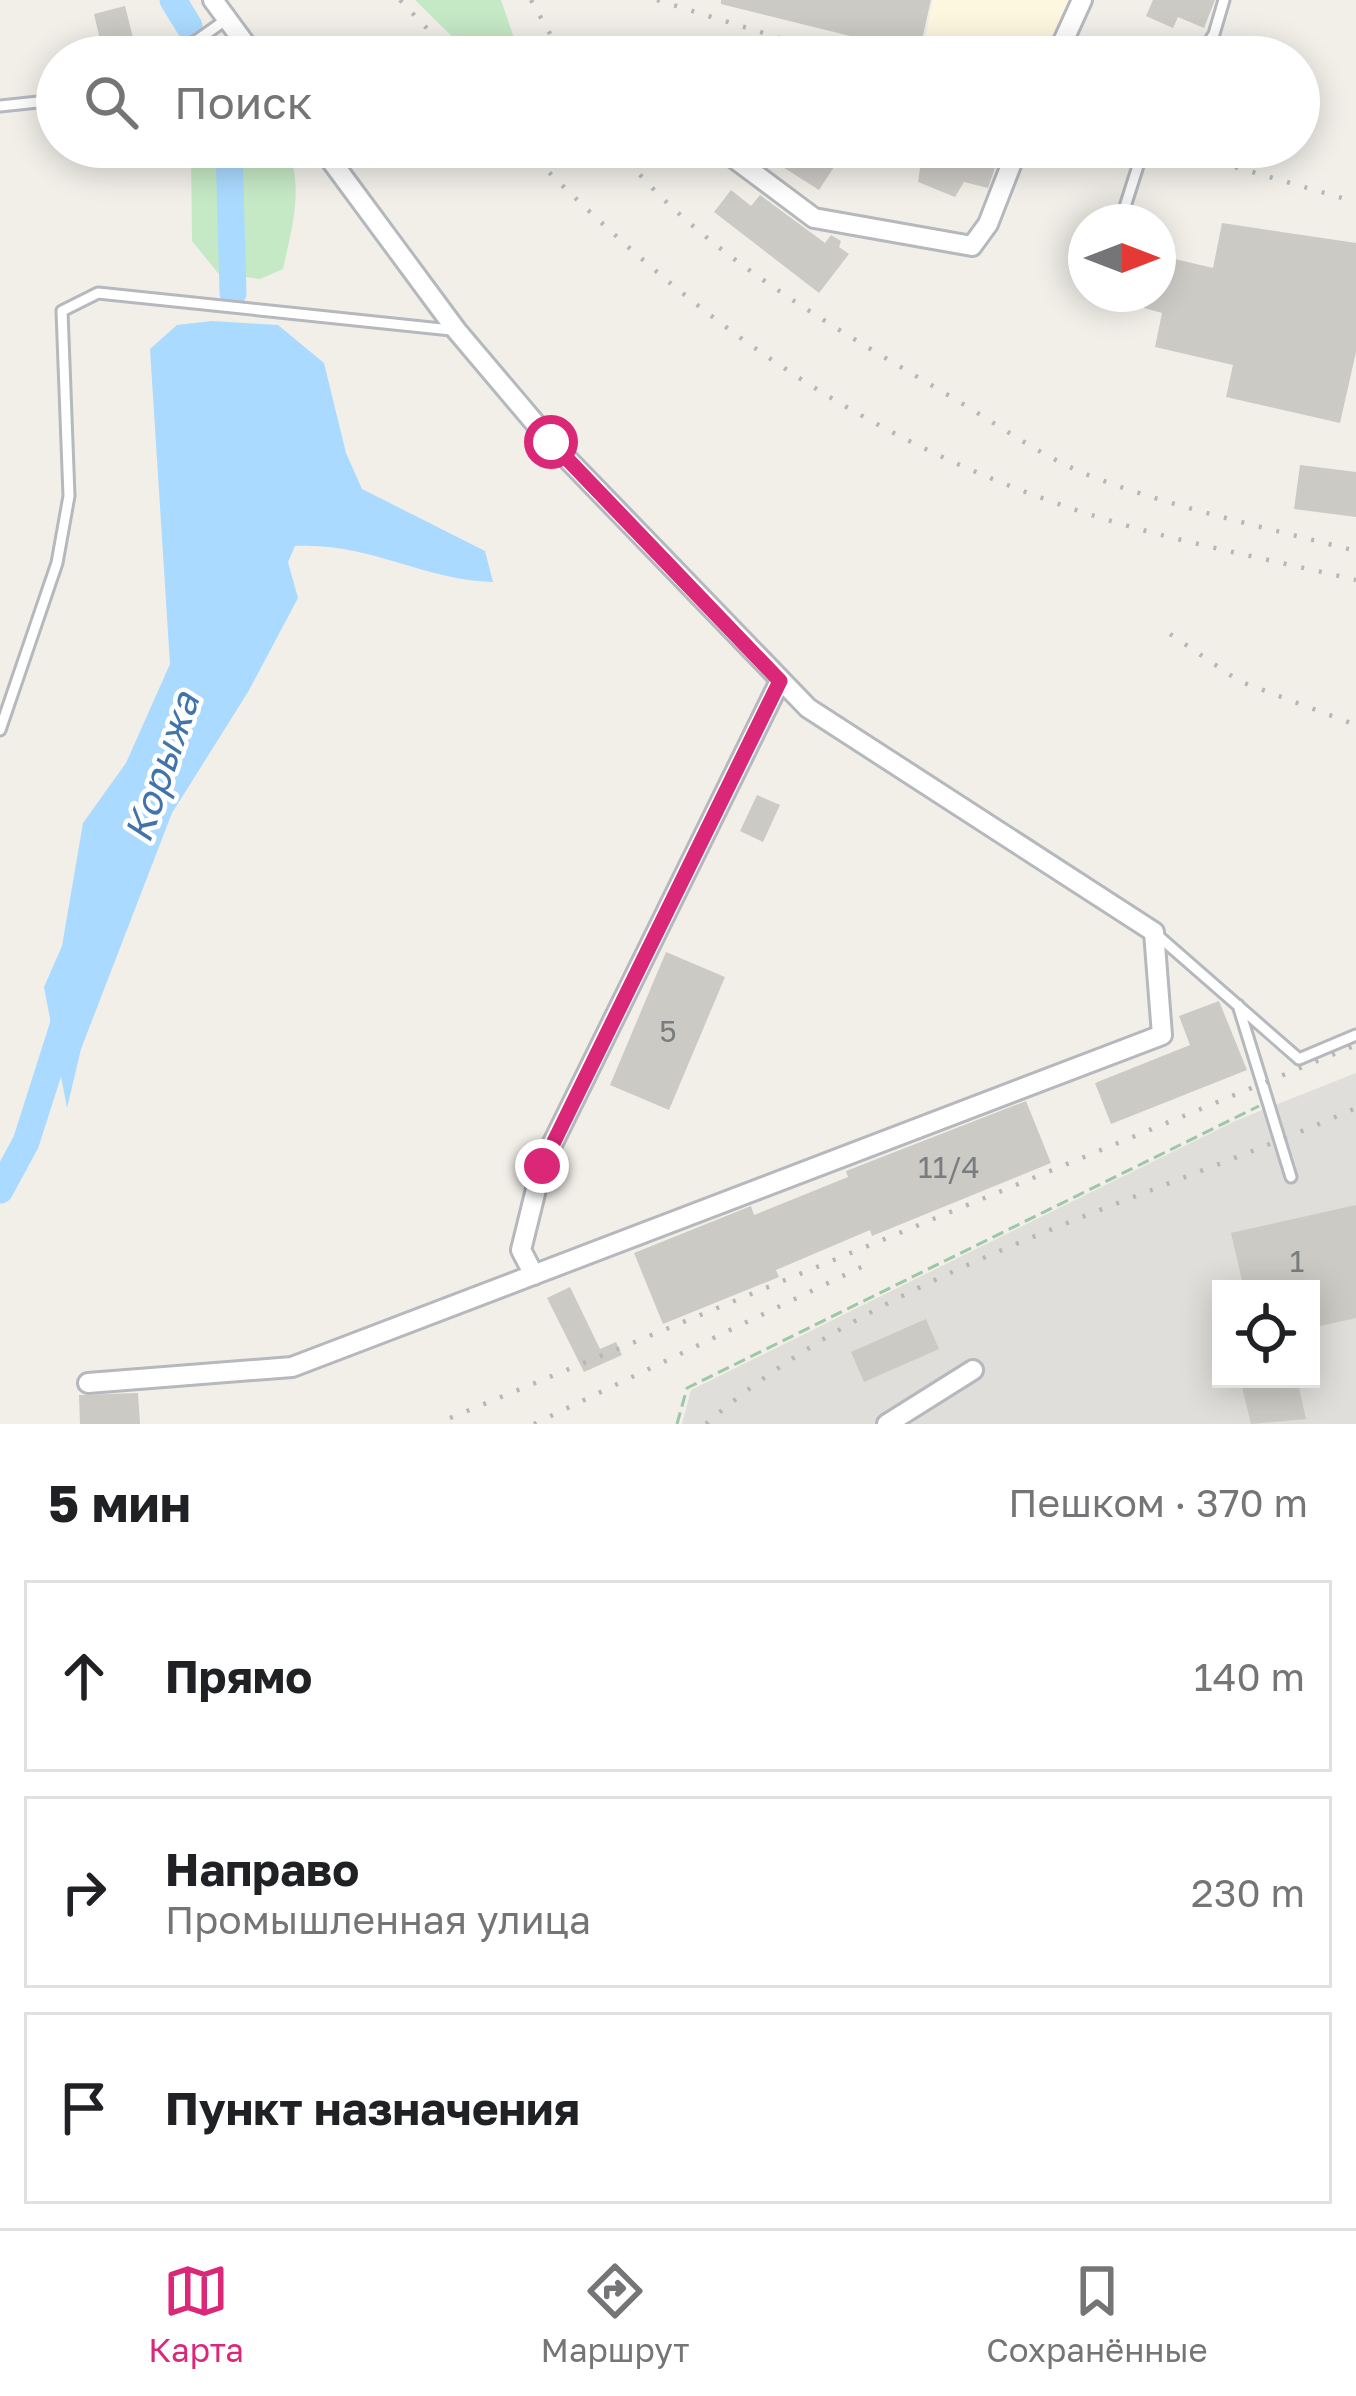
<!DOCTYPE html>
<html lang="ru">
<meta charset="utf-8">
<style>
:root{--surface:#fff;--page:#f2f2f2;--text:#202124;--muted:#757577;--line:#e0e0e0;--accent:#db2777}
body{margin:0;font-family:"Golos Text",sans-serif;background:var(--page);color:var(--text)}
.controls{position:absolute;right:36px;bottom:36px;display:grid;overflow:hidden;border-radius:0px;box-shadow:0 6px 30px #0003}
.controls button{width:108px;height:108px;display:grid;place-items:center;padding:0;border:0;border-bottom:3px solid var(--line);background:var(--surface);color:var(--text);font:60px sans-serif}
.compass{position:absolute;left:1068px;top:204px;width:108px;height:108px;border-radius:50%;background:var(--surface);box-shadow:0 6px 30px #0003;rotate:90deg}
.stop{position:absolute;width:36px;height:36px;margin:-27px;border:9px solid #db2777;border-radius:50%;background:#fff}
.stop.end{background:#db2777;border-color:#fff;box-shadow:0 3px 12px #0008}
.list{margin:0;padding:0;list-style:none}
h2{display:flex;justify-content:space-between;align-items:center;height:156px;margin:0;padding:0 48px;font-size:51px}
h2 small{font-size:39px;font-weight:400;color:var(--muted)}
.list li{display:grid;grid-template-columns:78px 1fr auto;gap:36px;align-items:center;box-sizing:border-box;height:192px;margin:0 24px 24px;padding:0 24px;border:3px solid var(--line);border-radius:0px}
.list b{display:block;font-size:45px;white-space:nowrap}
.list p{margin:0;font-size:39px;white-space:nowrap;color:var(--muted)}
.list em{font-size:39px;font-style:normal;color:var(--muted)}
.icon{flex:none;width:66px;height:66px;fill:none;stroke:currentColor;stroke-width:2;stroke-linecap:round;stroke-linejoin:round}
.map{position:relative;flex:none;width:1356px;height:1424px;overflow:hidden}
.search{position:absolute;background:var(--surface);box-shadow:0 6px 30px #0003;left:36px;right:36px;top:36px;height:132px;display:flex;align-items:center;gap:30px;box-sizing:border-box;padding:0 42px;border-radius:66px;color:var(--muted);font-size:45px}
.sheet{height:804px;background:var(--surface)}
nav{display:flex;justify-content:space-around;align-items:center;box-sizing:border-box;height:168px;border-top:3px solid var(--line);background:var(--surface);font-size:33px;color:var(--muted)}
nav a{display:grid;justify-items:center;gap:6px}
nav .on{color:var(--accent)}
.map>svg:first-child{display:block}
.commercial{fill:#fef7e0}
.industrial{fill:#e0deda;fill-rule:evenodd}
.green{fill:#c5e8c5}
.water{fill:#aadaff}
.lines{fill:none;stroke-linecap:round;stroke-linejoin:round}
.river{stroke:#aadaff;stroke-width:27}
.building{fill:#cccac5}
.service-casing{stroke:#b5b8bc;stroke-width:15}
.minor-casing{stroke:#b5b8bc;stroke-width:24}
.path{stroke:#9cc7a9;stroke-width:3;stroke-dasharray:12 6;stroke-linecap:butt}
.service{stroke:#fff;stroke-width:9}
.minor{stroke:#fff;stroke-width:18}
.rail{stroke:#b6b7b8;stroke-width:4.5;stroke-dasharray:3 15;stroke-linecap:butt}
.route{stroke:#db2777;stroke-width:15}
.labels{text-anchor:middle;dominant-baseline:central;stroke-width:9;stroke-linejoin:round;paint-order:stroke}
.number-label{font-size:30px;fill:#7a7d7f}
.water-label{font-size:39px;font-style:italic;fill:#4174aa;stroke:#fff}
</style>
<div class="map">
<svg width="1356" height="1424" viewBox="0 0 1356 1424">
<rect width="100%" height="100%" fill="#f1efe8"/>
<path class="commercial" d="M933,0h138l-23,51 -127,6z"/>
<path class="industrial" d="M1356,1073v351h-674l9,-34 544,-269zM1221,1289h90v90h-90z"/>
<path class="green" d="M415,0h86l12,35 22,22h-62z
M191,147h94c21,34 6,85 -2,122l-23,10 -42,-6 -26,-32z"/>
<path class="water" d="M212,321l66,4 46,38 22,90 16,36 123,62 8,31c-71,-2 -123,-40 -198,-36l-7,16 10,36 -50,94 -76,121 -91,236 -14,59 -23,-121 18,-41 21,-123 43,-60 44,-99 -20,-315 27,-24z"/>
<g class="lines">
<path class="river" d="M173,0l16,26
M207,53l3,4
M229,147l4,146
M0,1190l26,-48 39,-122"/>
</g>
<path class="building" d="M721,0h210l-12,53 -198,-49z
M1153,0h62l-11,28 -26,-11 -5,11 -27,-12z
M125,6l13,51h-34l-10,-43z
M773,147h74l-28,43 -52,-33z
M942,147h60l-14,41 -24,-6 -9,15 -37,-15 5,-34z
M731,190l20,16 9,-11 65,48 6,-8 10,6 -2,6 10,7 -30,39 -105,-81z
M1222,223l134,20v109l-16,71 -114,-26 7,-32 -78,-18 7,-34 -18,-5 3,-14h11v-39l55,13z
M1300,465l56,7v45l-62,-8z
M757,795l23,10 -17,37 -23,-11z
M666,952l59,25 -56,133 -59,-25z
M1219,1001l28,69 -136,54 -16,-41 95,-38 -11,-29z
M1026,1101l25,62 -179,73 -2,-6 -94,40 3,7 -116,47 -29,-71 117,-47 3,9 94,-38 -2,-6z
M1356,1205v113l-45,10v-39h-67l-13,-56z
M570,1287l30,62 16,-7 6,13 -38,17 -37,-74z
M926,1319l13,30 -75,33 -13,-30z
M1240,1379h57l9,40 -55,5z
M138,1393l2,31h-60l-1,-29z"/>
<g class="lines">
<g class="service-casing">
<path id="service" d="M173,57l54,-38
M1199,57l15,-23 10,-34
M0,106l57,-6
M1123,213l21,-66
M0,730l57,-167 12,-67 -7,-185 36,-18 353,37
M1156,934l143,125 57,-24
M1238,1005l53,172"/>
</g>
<g class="minor-casing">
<path id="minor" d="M213,0l42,57
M1056,57l26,-57
M719,147l95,71 158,28 16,-22 30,-77
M534,1275l-13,-25 21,-85 238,-484
M88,1383l204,-16 870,-332 -8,-103 -346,-224 -257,-266 -94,-111 -136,-184
M887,1424l86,-54"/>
</g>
<path class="path" d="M677,1424l10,-36 572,-282"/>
<use href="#service" class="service"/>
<use href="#minor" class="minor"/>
<path class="rail" d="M400,0l54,57
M531,0l32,57
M657,0l184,57
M524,147c158,162 317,281 532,356 97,35 200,53 300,77
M617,147c79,105 229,187 341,254 45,27 86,57 135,76 85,32 175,51 263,74
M1166,147l190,55
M1170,634l69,47 117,44
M450,1418l906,-373
M534,1424l340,-163
M706,1424c173,-153 440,-223 650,-316"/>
</g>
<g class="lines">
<path class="route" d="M542,1166l238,-485 -229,-239"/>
</g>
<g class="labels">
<g class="number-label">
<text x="668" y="1031">5</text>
<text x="949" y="1167">11/4</text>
<text x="1297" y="1261">1</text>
</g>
<g class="water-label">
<text transform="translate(161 767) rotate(-71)">Корыжа</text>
</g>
</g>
</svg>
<div class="controls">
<button><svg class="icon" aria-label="locate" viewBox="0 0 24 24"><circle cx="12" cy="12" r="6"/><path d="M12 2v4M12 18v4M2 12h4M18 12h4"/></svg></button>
</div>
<svg class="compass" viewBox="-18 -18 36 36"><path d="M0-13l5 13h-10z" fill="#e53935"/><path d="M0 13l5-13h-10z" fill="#757577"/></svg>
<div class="stop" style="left:551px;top:442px"></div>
<div class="stop end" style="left:542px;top:1166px"></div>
<div class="search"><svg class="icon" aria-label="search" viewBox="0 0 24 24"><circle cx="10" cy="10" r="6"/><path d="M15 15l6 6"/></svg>Поиск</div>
</div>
<section class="sheet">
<h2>5 мин<small>Пешком · 370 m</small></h2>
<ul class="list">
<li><svg class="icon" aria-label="ahead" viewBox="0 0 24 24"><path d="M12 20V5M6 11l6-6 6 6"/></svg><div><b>Прямо</b></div><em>140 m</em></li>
<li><svg class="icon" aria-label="right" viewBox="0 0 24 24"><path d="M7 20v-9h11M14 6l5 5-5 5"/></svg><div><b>Направо</b><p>Промышленная улица</p></div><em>230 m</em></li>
<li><svg class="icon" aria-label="arrive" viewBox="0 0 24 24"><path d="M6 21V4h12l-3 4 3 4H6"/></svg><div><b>Пункт назначения</b></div></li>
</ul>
</section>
<nav>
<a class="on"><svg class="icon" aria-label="map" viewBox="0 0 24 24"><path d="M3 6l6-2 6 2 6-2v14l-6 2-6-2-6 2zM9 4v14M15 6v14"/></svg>Карта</a>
<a><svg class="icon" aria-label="directions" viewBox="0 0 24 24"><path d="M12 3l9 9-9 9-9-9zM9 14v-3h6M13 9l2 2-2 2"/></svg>Маршрут</a>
<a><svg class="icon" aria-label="saved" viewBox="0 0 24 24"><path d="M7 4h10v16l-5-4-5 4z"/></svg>Сохранённые</a>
</nav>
